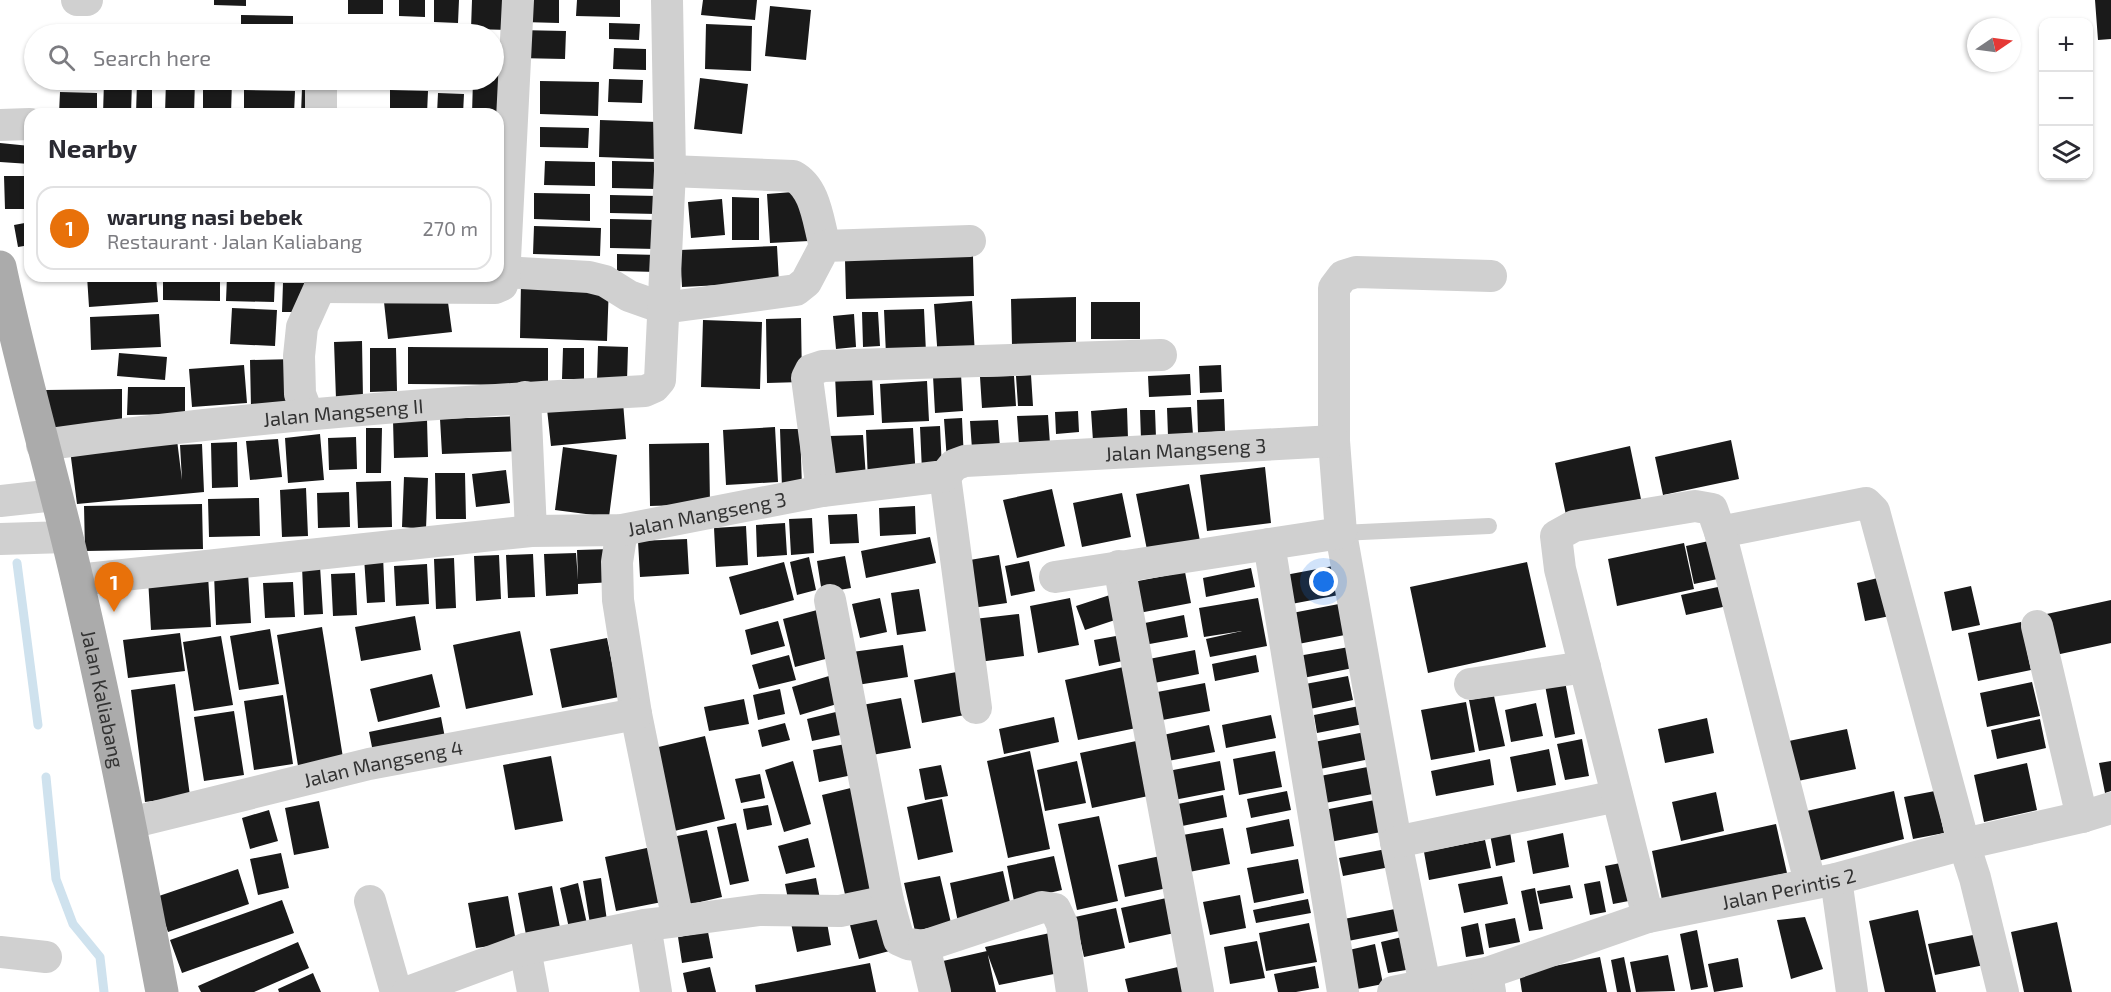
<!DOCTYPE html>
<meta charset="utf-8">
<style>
:root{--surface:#fff;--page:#f2f2f3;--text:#2b2b33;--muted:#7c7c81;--line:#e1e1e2;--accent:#e63946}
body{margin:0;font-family:"Exo 2",sans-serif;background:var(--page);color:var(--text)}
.controls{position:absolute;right:18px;top:18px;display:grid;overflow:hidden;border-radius:12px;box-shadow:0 2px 4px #0004}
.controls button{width:54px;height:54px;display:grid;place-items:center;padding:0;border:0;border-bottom:2px solid var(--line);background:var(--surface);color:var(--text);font:30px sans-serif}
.compass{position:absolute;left:1967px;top:18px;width:54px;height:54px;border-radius:50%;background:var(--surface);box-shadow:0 2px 4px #0004;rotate:77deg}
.you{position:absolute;left:1324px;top:582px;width:21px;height:21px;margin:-15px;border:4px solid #fff;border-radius:50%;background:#1a73e8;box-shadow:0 0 0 9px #1a73e833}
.badge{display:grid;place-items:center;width:39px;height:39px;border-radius:50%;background:var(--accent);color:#fff;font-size:20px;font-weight:700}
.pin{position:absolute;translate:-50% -50px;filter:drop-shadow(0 2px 3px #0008)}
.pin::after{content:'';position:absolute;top:32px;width:21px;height:18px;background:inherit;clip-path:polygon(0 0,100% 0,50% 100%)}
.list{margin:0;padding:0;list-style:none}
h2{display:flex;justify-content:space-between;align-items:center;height:78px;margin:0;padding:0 24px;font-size:26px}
h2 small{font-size:20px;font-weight:400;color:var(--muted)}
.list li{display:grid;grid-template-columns:39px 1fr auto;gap:18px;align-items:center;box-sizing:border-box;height:84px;margin:0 12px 12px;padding:0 12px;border:2px solid var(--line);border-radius:18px}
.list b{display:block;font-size:22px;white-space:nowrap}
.list p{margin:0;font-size:20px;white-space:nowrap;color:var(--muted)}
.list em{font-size:20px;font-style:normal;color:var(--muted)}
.icon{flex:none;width:33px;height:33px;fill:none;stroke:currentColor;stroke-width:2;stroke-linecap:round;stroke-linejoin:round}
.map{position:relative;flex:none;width:2111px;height:992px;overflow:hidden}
.search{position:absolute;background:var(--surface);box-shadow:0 2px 4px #0004;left:24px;top:24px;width:480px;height:66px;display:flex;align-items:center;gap:15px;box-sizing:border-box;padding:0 21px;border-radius:33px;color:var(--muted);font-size:22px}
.panel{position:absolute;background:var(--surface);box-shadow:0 2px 4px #0004;left:24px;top:108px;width:480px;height:174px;border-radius:18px}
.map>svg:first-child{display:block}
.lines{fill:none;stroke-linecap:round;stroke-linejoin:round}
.stream{stroke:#cfe2ee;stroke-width:9}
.building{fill:#1a1a1a}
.lane{stroke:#d0d0d0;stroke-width:16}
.street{stroke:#d0d0d0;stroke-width:32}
.primary{stroke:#ababab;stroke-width:33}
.labels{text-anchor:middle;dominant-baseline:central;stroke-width:6;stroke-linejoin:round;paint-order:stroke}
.street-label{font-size:20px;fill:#333;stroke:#fff}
</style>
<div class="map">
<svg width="2111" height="992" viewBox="0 0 2111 992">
<rect width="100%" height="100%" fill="#fff"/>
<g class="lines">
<path class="stream" d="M17,563l21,162
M46,777l10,102 17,45 27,33 4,35"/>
</g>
<path class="building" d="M214,0h32v6l-32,-1z
M348,0h35v14h-35z
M399,0h26v17l-26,-1z
M434,0h25l-1,23 -24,-1z
M472,0h38l-1,30 -38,-1z
M524,0h35v23l-36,-1z
M577,0h43v17l-44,-1z
M703,0h54l-2,20 -54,-5z
M2095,0h16v39l-13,1z
M770,6l41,4 -5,50 -41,-4z
M241,15l52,1v18h-52z
M609,23l31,1 -1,16 -30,-1z
M706,24l46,2 -1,45 -46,-2z
M518,30l48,1 -1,28 -48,-1z
M614,48l32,1v21l-33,-1z
M494,70h10l-6,44h-26l1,-34h21z
M700,78l48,6 -6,50 -48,-5z
M609,79l34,1 -1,23 -34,-1z
M166,80h29l-1,34h-29z
M203,81h29l-1,33h-28z
M540,81l59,1 -1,34 -58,-2z
M104,82h28l-1,32h-28z
M137,82l15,1v31h-16z
M302,88l18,1 -1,25h-18z
M244,90l51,1 -1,23h-50z
M390,90l38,1 -1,23h-37z
M60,92l37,1v21h-38z
M438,93l26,1 -1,20h-26z
M600,120l57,2 -1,37 -57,-2z
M540,127l49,1 -1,20 -48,-1z
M0,143l30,3v18l-30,-2z
M545,161l50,1v24l-51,-1z
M612,161l46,1 -1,27 -45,-1z
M4,176h26v33h-25z
M806,191l3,50 -39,2 -3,-49z
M534,193l56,1v27l-56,-2z
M610,195l47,1v18l-47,-1z
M732,197l27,1v42h-27z
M722,199l3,36 -34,3 -3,-36z
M610,219l47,1 -1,29 -46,-1z
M30,222v23l-12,2 -4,-22z
M534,226l67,2 -1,28 -67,-2z
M777,246l2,36 -97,5 -2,-37z
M617,254l42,1 -1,17 -41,-1z
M973,256l1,40 -128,3 -1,-39z
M87,276h69l2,26 -69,5z
M163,276h57v25l-57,-1z
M227,276h48l-1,26 -48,-1z
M521,282l88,2 -2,57 -87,-3z
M283,283h24v29h-25z
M447,295l5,37 -64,7 -4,-37z
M1076,297v48l-64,1 -1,-47z
M972,301l3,55 -37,3 -4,-55z
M1091,302h49v37h-49z
M232,308l45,2 -2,36 -45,-2z
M924,309l2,44 -40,2 -2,-45z
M862,312h16l2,34 -17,1z
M159,314l2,33 -70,3 -1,-33z
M854,314l2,33 -20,2 -3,-33z
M801,318l1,64 -35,1 -1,-64z
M703,320l59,2 -2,67 -59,-2z
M362,341l1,58h-27l-2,-57z
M598,346l30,1 -1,34 -30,-1z
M408,347l140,1v37l-140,-1z
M370,348h26l1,43 -27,1z
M563,348h21v31h-22z
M119,353l48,4 -2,23 -48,-4z
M297,359l1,46 -47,2 -1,-47z
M244,365l3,38 -55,4 -3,-38z
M1221,365l1,27 -22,1 -1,-27z
M961,374l2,37 -28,2 -2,-37z
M1190,374l1,21 -42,2 -1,-21z
M872,375l2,40 -37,2 -2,-41z
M1031,375l2,31h-15l-2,-30z
M1014,376l2,30 -34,2 -2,-31z
M927,381l2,40 -47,2 -2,-39z
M128,387h57v27l-58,1z
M122,389v38h-76v-37z
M1224,399l1,32 -27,2 -1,-33z
M623,402l3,37 -75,7 -4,-37z
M1191,407l2,28 -25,1 -1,-28z
M1127,408l1,31 -35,2 -2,-30z
M1140,410h15l1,28 -15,1z
M1078,411l1,21 -23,2 -1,-22z
M1048,415l2,29 -31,1 -2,-29z
M522,416l1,35 -81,3 -2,-35z
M962,418l2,42 -17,1 -3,-42z
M427,419l1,38 -34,1 -1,-38z
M998,420l2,28 -28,1 -2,-28z
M940,426l2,44 -20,1 -2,-44z
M775,427l3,55 -52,3 -3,-55z
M366,428h16l-1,45h-15z
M913,428l3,51 -48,3 -2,-52z
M780,429h20l2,58 -20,1z
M320,434l4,46 -36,3 -3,-45z
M863,435l3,43 -35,2 -2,-44z
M356,437l1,32 -28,1 -1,-32z
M278,439l4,38 -32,3 -4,-39z
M177,440l5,40 -2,-35 22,-1 2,48 -127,12 -7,-54z
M1731,440l8,39 -76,16 -8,-38z
M237,442l1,45 -26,1 -1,-45z
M709,443l1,61 -60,2 -1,-62z
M1630,446l11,53 -75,16 -11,-52z
M563,447l54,8 -8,62 -54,-7z
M1265,467l6,56 -64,8 -7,-56z
M506,470l4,33 -34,4 -4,-33z
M435,473h30l1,46h-30z
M404,477l24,1 -2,51 -24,-2z
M391,481l1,46 -34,1 -2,-46z
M1189,484l11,57 -53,9 -11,-56z
M306,488l2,48 -26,1 -2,-47z
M1052,489l13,57 -48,12 -14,-58z
M349,492l1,35 -32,1 -1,-35z
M1122,493l9,44 -49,10 -9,-44z
M259,498l1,38 -51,1 -1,-38z
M202,504l1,45 -118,2 -1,-45z
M915,506l1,28 -36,2 -1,-28z
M857,514l2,29 -29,1 -2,-29z
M812,518l2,35 -23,2 -2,-36z
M785,523l2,32 -30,2 -1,-32z
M746,526l2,39 -32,2 -2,-39z
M930,537l6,26 -70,15 -5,-27z
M687,539l2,35 -49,3 -2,-36z
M1718,539l9,38 -33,7 -8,-38z
M1684,543l10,46 -77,17 -9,-47z
M611,549l2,33 -35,2v10l-32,2 -2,-42 32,-1 2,27 -1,-30z
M533,554l2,43 -27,1 -2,-43z
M499,555l2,44 -25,2 -2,-45z
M999,555l8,48 -35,5 -8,-47z
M383,556l2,46 -18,1 -3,-46z
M845,556l6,32 -29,5 -5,-32z
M809,557l7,33 -19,5 -7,-33z
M454,558l2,50 -20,1 -2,-50z
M1029,561l6,30 -24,5 -6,-30z
M784,562l10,38 -54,15 -11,-38z
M1527,562l19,85 -118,26 -18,-86z
M427,564l2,40 -33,2 -2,-40z
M302,566h18l3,48 -19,1z
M1333,566l6,29 -53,10 -6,-29z
M1251,568l4,19 -49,10 -3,-19z
M1185,572l6,31 -52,10 -6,-31z
M248,573l3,50 -35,2 -2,-51z
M355,573l2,42 -24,1 -2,-42z
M208,575l3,52 -60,3 -3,-52z
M1882,577l8,39 -25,5 -8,-38z
M293,582l2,35 -30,1 -2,-35z
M1727,585l5,20 -46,10 -5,-20z
M1971,586l9,39 -28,6 -8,-39z
M919,589l7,42 -29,4 -6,-42z
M1113,594l8,24 -36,12 -9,-24z
M880,598l7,34 -27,6 -8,-34z
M1070,598l9,47 -41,8 -8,-47z
M1258,598l9,48 -57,11 -4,-18 36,-8 -38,6 -5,-29z
M2111,600v43l-60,13 -9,-41z
M1344,603l6,31 -57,11 -6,-31z
M821,609l12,48 -38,10 -12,-48z
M1019,614l5,42 -45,6 -5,-43z
M1184,615l4,22 -44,8 -4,-21z
M415,616l6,34 -60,11 -6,-34z
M778,621l7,25 -34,9 -6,-25z
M2021,622l10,48 -53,11 -10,-48z
M322,627l22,137 -45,8 -22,-137z
M270,629l9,55 -40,6 -9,-54z
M520,631l13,64 -67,14 -13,-64z
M180,633l5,38 -57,7 -5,-38z
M1127,634l5,25 -33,7 -5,-26z
M221,636l12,69 -39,6 -11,-69z
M607,638l12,59 -57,11 -12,-59z
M903,645l5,32 -51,8 -5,-33z
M1349,647l4,21 -50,10 -5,-22z
M1195,650l4,24 -45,9 -5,-24z
M789,655l7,25 -37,9 -7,-24z
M1256,655l3,17 -44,9 -3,-17z
M1128,666l13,61 -63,13 -13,-60z
M962,671l8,43 -48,9 -8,-43z
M432,674l8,33 -62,15 -8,-33z
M829,676l8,28 -37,11 -8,-28z
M1348,676l5,24 -48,10 -5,-25z
M1564,676l11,58 -20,4 -11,-58z
M2032,682l8,34 -53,11 -7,-34z
M1205,683l5,28 -53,10 -5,-28z
M175,684l15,112 -45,6 -14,-112z
M780,689l5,25 -27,6 -5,-25z
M283,695l10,69 -39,6 -10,-69z
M1494,696l11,50 -26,5 -10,-51z
M901,698l10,50 -39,7 -10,-50z
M744,699l5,25 -40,7 -5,-24z
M1466,702l9,50 -44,8 -10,-50z
M1536,703l7,33 -32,6 -6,-32z
M1359,706l4,18 -46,9 -3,-18z
M234,711l10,64 -40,6 -10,-64z
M840,711l5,23 -33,7 -5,-22z
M1271,715l5,23 -50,10 -4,-23z
M441,717l5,26 -72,14 -5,-25z
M1054,717l5,25 -55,12 -5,-25z
M1707,718l7,35 -49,10 -7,-34z
M2040,719l6,29 -49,11 -6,-29z
M785,723l5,17 -28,7 -4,-17z
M1209,725l6,27 -47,9 -5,-26z
M1847,729l9,40 -63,13 -9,-40z
M1365,732l5,27 -50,10 -6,-27z
M705,736l20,83 -55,13 -20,-83z
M1582,739l7,37 -24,4 -8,-36z
M1141,740l12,55 -61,13 -12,-55z
M851,743l6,31 -38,8 -6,-32z
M1549,749l7,36 -39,7 -7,-35z
M1030,751l20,98 -42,9 -21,-97z
M1275,751l7,36 -43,8 -6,-36z
M551,756l12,65 -48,9 -12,-65z
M1490,759l4,26 -58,11 -5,-25z
M793,761l18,63 -27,8 -19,-62z
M1077,761l9,42 -41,8 -8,-41z
M1220,761l5,29 -51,10 -6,-29z
M2111,761v30l-6,2 -6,-30z
M2027,763l10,47 -53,12 -10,-47z
M941,765l7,31 -23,4 -6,-31z
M1373,766l5,27 -53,10 -5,-27z
M760,774l5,24 -24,5 -6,-24z
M859,786l24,109 -36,8 -25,-108z
M1287,791l4,19 -40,8 -4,-19z
M1894,791l10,48 -94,24 -12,-50z
M1935,791l9,42 -31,6 -9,-42z
M1716,792l8,39 -43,10 -9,-39z
M1223,795l4,22 -45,9 -4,-22z
M942,799l11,53 -35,8 -11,-53z
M1375,800l6,32 -51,10 -6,-32z
M319,801l10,47 -35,7 -9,-47z
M768,805l4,20 -25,5 -4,-21z
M269,810l9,31 -28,8 -8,-31z
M1099,816l19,85 -41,9 -19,-86z
M1289,819l5,27 -43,8 -5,-26z
M736,823l13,58 -19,4 -13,-58z
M1776,824l11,49 -125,27 -10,-49z
M1509,826l6,36 -19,4 -7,-37z
M1223,828l7,36 -46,9 -7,-37z
M707,830l15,67 -35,8 -15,-68z
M1563,833l6,34 -36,7 -6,-33z
M808,838l7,29 -29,7 -8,-28z
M1485,840l6,28 -62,12 -5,-28z
M656,846l11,55 -51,10 -11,-54z
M1386,849l4,18 -47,9 -4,-18z
M281,853l8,35 -31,7 -8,-36z
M1165,855l7,32 -47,10 -7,-32z
M1054,856l8,34 -48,11 -7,-35z
M1298,859l6,34 -50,10 -7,-35z
M1626,862l8,38 -21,4 -8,-38z
M238,869l11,35 -81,28 -12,-35z
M1003,871l9,40 -54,11 -8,-39z
M940,876l11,47 -36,8 -11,-48z
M1502,876l6,28 -44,9 -6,-29z
M601,878l7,50 -17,2 -8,-49z
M816,878l4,21 -31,5 -4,-20z
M1600,881l6,31 -16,3 -6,-31z
M578,883l9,41 -18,4 -9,-40z
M1570,885l3,13 -33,6 -3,-13z
M552,886l9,47 -34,7 -9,-47z
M1535,888l8,41 -14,2 -8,-40z
M1240,895l6,33 -36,7 -7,-33z
M508,896l8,46 -40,6 -8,-45z
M1171,897l8,35 -50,11 -8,-35z
M1308,899l3,14 -55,10 -3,-13z
M282,900l12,33 -112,40 -12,-33z
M1116,908l9,40 -41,9 -9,-40z
M1395,909l4,22 -51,10 -4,-22z
M1918,910l18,82h-51l-16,-71z
M888,915l9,34 -38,10 -9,-34z
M826,917l5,28 -34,7 -6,-29z
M1805,917l18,52 -32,10 -14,-59z
M1515,918l5,24 -31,6 -4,-24z
M2057,922l15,70h-48l-13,-60z
M1309,923l8,39 -51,9 -7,-38z
M1478,923l6,31 -18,3 -5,-30z
M1697,930l11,57 -17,3 -11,-56z
M708,932l5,26 -31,5 -4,-26z
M1988,932l6,31 -59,12 -7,-31z
M1050,933l9,40 -60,12 -14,-38z
M1406,936l6,33 -24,4 -7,-31z
M1257,941l8,37 -35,6 -6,-37z
M298,942l11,26 -55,24h-53l-3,-6z
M1375,944l8,40 -26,5 -8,-39z
M987,951l9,41h-47l-6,-31z
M1668,955l7,36 -39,1 -6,-30z
M1600,957l7,35h-85l-3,-19z
M1624,957l7,35h-14l-6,-32z
M1738,958l5,29 -29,5 -6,-28z
M870,963l6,29h-120l-1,-7z
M1315,966l4,22 -23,4h-18l-4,-18z
M710,967l6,25h-29l-4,-19z
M1178,967l5,25h-55l-3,-13z
M313,973l8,19h-42l-1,-3z"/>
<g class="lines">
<path class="lane" d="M1341,533l148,-7"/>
<g class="street">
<path d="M77,0h10"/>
<path d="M321,114v-34"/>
<path d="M0,125l30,-1"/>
<path d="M670,171l123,5c23,12 25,46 32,70"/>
<path d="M505,272l84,5 16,4 24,15 34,12 133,-18 10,-8 19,-36 145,-5"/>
<path d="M320,287l175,1 7,-3 2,-6 14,-279"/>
<path d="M525,397l6,134"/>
<path d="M308,415l-8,-21 -1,-38 3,-29 18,-40v-11"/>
<path id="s1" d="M42,445c200,-28 401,-43 603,-54l9,-4 6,-7 10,-209 -3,-171"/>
<path d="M945,476l31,232"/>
<path d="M822,491l-15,-113 4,-8 12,-4 338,-11"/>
<path d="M0,501l55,-6"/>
<path d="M622,530l-5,32 1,38 18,114 42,207 82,-11 80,1 48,-10"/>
<path d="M1720,532l146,-29 8,8 90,333 11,34 28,114"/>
<path d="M1341,533l55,309 29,143"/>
<path d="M0,539l67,-2"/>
<path d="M1269,544l74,448"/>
<path d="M1119,566l79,426"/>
<path d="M1055,577l286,-44 -7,-92v-153l9,-12 13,-4 135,4"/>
<path id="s2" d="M77,580l454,-49 91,-1 200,-39 123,-15 9,-11 11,-4 369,-20"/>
<path d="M830,600l58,301 11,39 9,4 16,2 11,46"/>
<path d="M2037,626l45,191"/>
<path d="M1470,684l115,-17"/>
<path id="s3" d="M130,823l239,-59 267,-50"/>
<path d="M1396,842l221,-46"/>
<path d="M1836,879l16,113"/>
<path d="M370,901l26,91"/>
<path d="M1648,917l-88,-348 -4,-33 18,-10 121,-20 17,3 8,23 90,350"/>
<path d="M645,925l11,67"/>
<path d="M924,946l118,-39 13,2 7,15 10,68"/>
<path d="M525,949l8,43"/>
<path d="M0,952l46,5"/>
<path d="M408,992l117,-43 120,-24 33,-4"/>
<path d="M1393,992l94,-19"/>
<path id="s4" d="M1490,992l-3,-19 161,-56 188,-38 128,-35 118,-27 29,-9"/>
</g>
<path class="primary" id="s5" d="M0,267c22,105 53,208 77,312 32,137 59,275 85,413"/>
</g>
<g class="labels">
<g class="street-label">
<text stroke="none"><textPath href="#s1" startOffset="303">Jalan Mangseng II</textPath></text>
<text stroke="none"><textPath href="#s2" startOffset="1122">Jalan Mangseng 3</textPath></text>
<text stroke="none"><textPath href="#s2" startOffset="634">Jalan Mangseng 3</textPath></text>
<text stroke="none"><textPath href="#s5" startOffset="444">Jalan Kaliabang</textPath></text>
<text stroke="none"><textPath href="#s3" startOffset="260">Jalan Mangseng 4</textPath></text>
<text stroke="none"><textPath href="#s4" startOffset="333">Jalan Perintis 2</textPath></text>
</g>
</g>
</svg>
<div class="controls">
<button>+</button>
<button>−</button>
<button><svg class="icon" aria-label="layers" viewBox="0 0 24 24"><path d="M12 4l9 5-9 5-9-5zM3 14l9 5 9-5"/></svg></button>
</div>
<svg class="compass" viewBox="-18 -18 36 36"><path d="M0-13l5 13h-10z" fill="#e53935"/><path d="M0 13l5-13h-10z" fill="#7c7c81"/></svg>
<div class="you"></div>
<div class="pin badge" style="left:114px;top:612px;background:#e8710a">1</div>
<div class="search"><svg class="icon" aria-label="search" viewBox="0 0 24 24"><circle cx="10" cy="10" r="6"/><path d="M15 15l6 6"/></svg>Search here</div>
<section class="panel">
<h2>Nearby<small></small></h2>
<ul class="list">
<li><span class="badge" style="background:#e8710a">1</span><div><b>warung nasi bebek</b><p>Restaurant · Jalan Kaliabang</p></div><em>270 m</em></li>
</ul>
</section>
</div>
